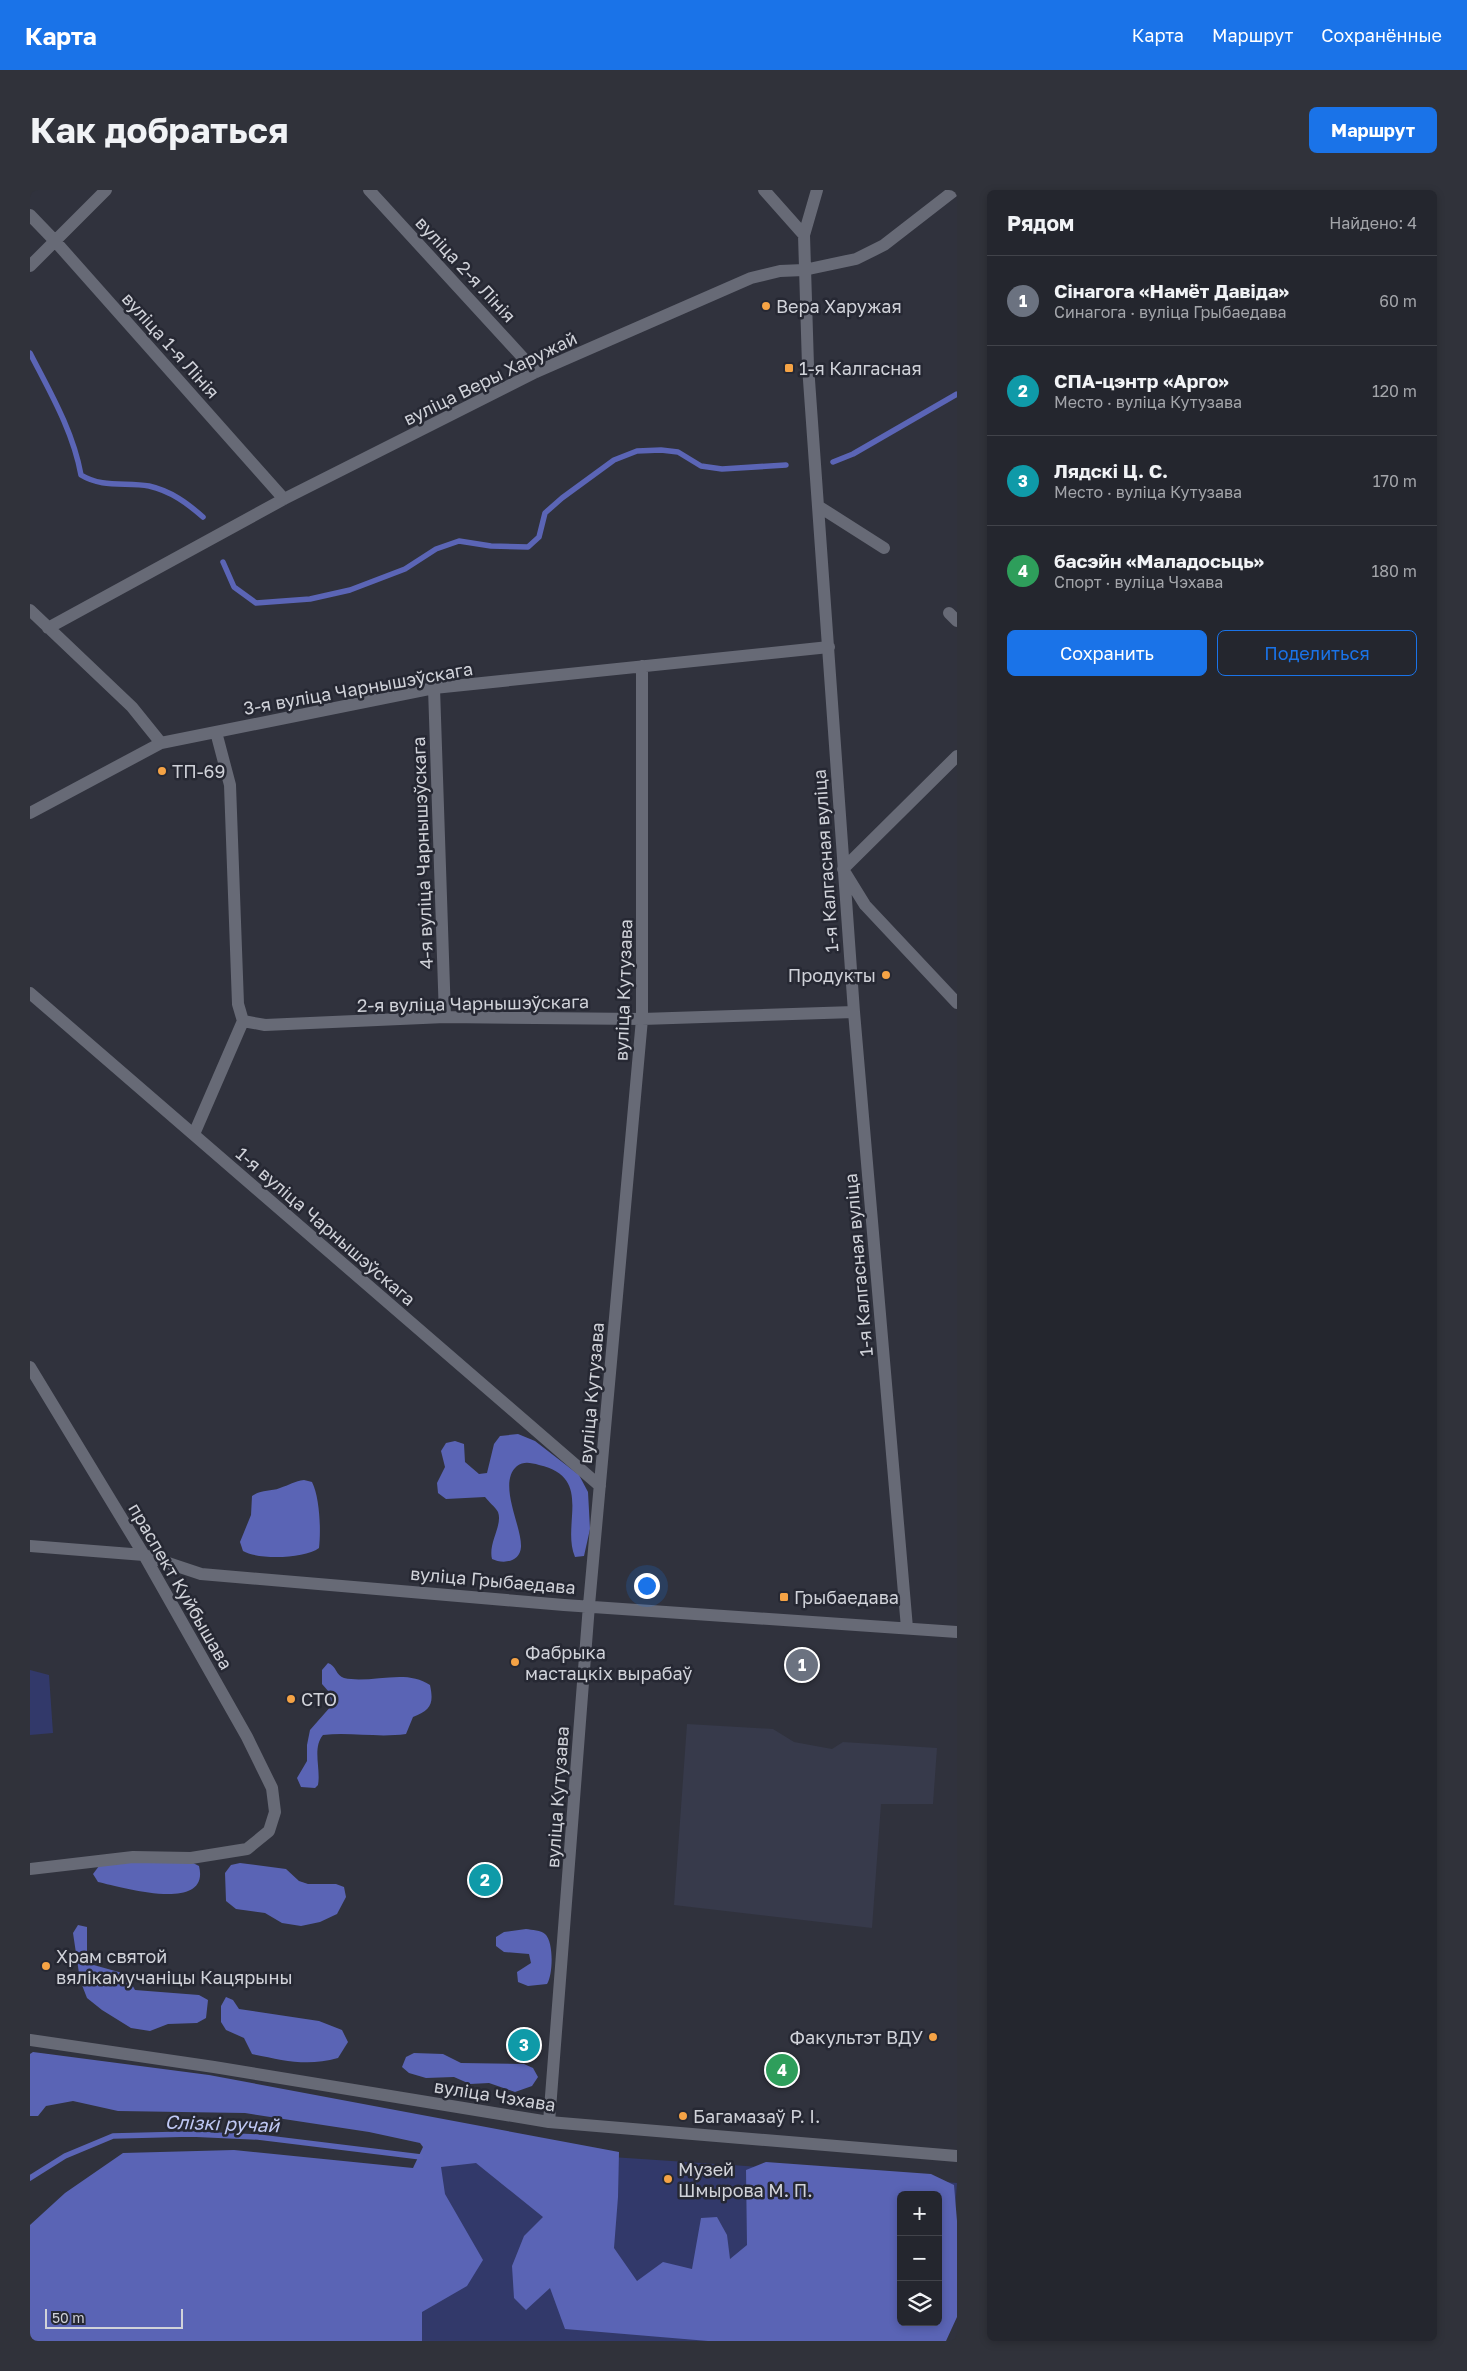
<!DOCTYPE html>
<html lang="ru">
<meta charset="utf-8">
<style>
:root{--surface:#24262e;--page:#30323a;--text:#f1f3f6;--muted:#a3a5aa;--line:#41434a;--accent:#1a73e8}
body{margin:0;font-family:"Golos Text",sans-serif;background:var(--page);color:var(--text)}
.controls{position:absolute;right:15px;bottom:15px;display:grid;overflow:hidden;border-radius:8px;box-shadow:0 2px 8px #0003}
.controls button{width:45px;height:45px;display:grid;place-items:center;padding:0;border:0;border-bottom:1px solid var(--line);background:var(--surface);color:var(--text);font:25px sans-serif}
.scale{position:absolute;left:15px;bottom:12px;width:138px;box-sizing:border-box;padding-left:5px;border:2px solid #d0d2d9;border-top:0;font-size:14px;line-height:18px;white-space:nowrap;color:#d0d2d9;-webkit-text-stroke:4px #262833;paint-order:stroke}
.you{position:absolute;left:616px;top:1395px;width:18px;height:18px;margin:-12px;border:4px solid #fff;border-radius:50%;background:#1a73e8;box-shadow:0 0 0 8px #1a73e833}
.badge{display:grid;place-items:center;width:32px;height:32px;border-radius:50%;background:var(--accent);color:#fff;font-size:16px;font-weight:700}
.pin{position:absolute;translate:-50% -50%;border:2px solid #fff;box-shadow:0 1px 5px #0006}
.list{margin:0;padding:0;list-style:none}
h2{display:flex;justify-content:space-between;align-items:center;height:65px;margin:0;padding:0 20px;font-size:21px}
h2 small{font-size:16px;font-weight:400;color:var(--muted)}
.list li{display:grid;grid-template-columns:32px 1fr auto;gap:15px;align-items:center;box-sizing:border-box;height:90px;padding:0 20px;border-top:1px solid var(--line)}
.list b{display:block;font-size:19px;white-space:nowrap}
.list p{margin:0;font-size:16px;white-space:nowrap;color:var(--muted)}
.list em{font-size:16px;font-style:normal;color:var(--muted)}
.actions{display:flex;gap:10px;padding:15px 20px}
.actions a{flex:1;padding:11px 0;border:1px solid var(--accent);border-radius:8px;text-align:center;font-size:18px;color:var(--accent)}
.actions .main{background:var(--accent);color:#fff}
.icon{flex:none;width:28px;height:28px;fill:none;stroke:currentColor;stroke-width:2;stroke-linecap:round;stroke-linejoin:round}
.map{position:relative;flex:none;width:927px;height:2151px;overflow:hidden;border-radius:8px}
header{display:flex;align-items:center;gap:30px;box-sizing:border-box;height:70px;padding:0 25px;background:var(--accent);color:#fff}
header strong{font-size:24px}
nav{display:flex;gap:28px;margin-inline-start:auto;font-size:18px}
.intro{display:flex;align-items:center;justify-content:space-between;box-sizing:border-box;height:120px;padding:0 30px}
h1{margin:0;font-size:35px}
.button{padding:12px 22px;border-radius:8px;background:var(--accent);color:#fff;font-size:18px;font-weight:700}
main{display:flex;gap:30px;padding:0 30px}
aside{flex:1;background:var(--surface);border-radius:8px;box-shadow:0 2px 8px #0003}
.map>svg:first-child{display:block}
.built{fill:#373a4b}
.green{fill:#32396a;fill-rule:evenodd}
.forest{fill:#5a64b5;fill-rule:evenodd}
.lines{fill:none;stroke-linecap:round;stroke-linejoin:round}
.stream{stroke:#5b65b6;stroke-width:5.5}
.minor{stroke:#676a76;stroke-width:12}
.poi-dot{fill:#f5a345;stroke:#262833;stroke-width:2}
.labels{text-anchor:middle;dominant-baseline:central;stroke-width:5;stroke-linejoin:round;paint-order:stroke}
.street-label{font-size:18px;fill:#d0d2d9;stroke:#262833}
.poi-label{font-size:18px;fill:#d0d2d9;stroke:#262833;text-anchor:start}
.water-label{font-size:19px;font-style:italic;fill:#bfc8f4;stroke:#262833}
</style>
<header>
<strong>Карта</strong>
<nav><a>Карта</a><a>Маршрут</a><a>Сохранённые</a></nav>
</header>
<div class="intro"><h1>Как добраться</h1><a class="button">Маршрут</a></div>
<main>
<div class="map">
<svg width="927" height="2151" viewBox="0 0 927 2151">
<rect width="100%" height="100%" fill="#30323d"/>
<path class="built" d="M657,1534l86,5 21,13 38,7 11,-7 94,6 -4,56h-52l-9,124 -198,-23z"/>
<path class="green" d="M0,1480l19,5 4,58 -23,2z
M537,1964l179,12 211,17 -12,158h-908l380,-170 42,-11zM871,2005h37v127h-37z"/>
<path class="forest" d="M488,1244l17,7 44,34 9,17 2,37 -6,27 -9,1c-14,-32 19,-80 -36,-92 -8,-2 -15,-4 -22,1 -20,17 5,60 4,81 -1,16 -19,17 -29,12 -4,-16 11,-34 6,-47 -3,-5 -10,-11 -13,-15l-39,2 -8,-6 -1,-10 8,-16 -4,-16 5,-8 9,-2 9,3 1,18 14,12 8,-1 7,-29 6,-8z
M274,1290l8,2c8,16 9,49 7,66 -15,11 -61,12 -76,3l-3,-9 11,-27 1,-19c10,-7 18,-4 28,-8 9,-3 15,-7 24,-8z
M298,1473c8,2 8,13 16,15 27,6 62,-10 86,7 4,19 1,25 -17,32l-7,17c-28,4 -55,-2 -83,1 -11,13 -2,34 -5,50l-3,3 -14,-1 -4,-9 10,-17v-16l3,-15 22,-25 -3,-13 -7,-8v-14z
M96,1671l65,1 8,4c12,48 -78,21 -101,16l-5,-8 6,-8z
M210,1673l46,6 13,12 9,3h28l8,3 2,10 -9,17 -17,8 -19,4 -19,-3 -17,-10 -29,-4 -10,-8 -1,-28 6,-8z
M48,1735l9,2v28l3,9 36,10 9,16 64,5 9,5 -2,18 -9,5 -29,1 -18,7 -19,-3 -29,-18 -15,-12 -7,-18 -7,-47z
M496,1739c6,1 15,1 19,5 9,8 8,41 2,50l-19,2 -10,-4 -1,-10 14,-9 -2,-9 -25,-2 -8,-6v-9l8,-5z
M196,1807l7,3 6,9 80,12 23,9 6,12 -10,16c-32,9 -55,2 -86,-4l-8,-16 -18,-8 -5,-8v-16z
M3,1862l176,23 410,77 -1,45 -4,51 23,33 26,-19 29,7 9,-51 16,-1 10,18 3,24 17,-14 -1,-75 20,-8 165,12 23,11 3,36v96l-11,24h-238l-143,-12 -15,-41 -24,22 -12,-12 -2,-32 12,-30 19,-19 -67,-54 -35,4 4,27 38,66 -16,26 -45,26v29h-392v-116l35,-32 58,-40 111,-3 179,18 10,-21 -3,-4 -51,-11 -124,-19 -127,-2 -45,-10 -27,5 -8,10h-8v-62zM871,2005h37v127h-37z
M384,1863l29,1 18,9 63,1 9,4 5,9 -6,9 -17,6 -26,-9 -19,1 -16,-7 -28,1 -17,-5 -7,-6 4,-10z"/>
<g class="lines">
<path class="stream" d="M0,163c20,39 43,78 51,122 21,13 45,7 68,11 22,5 38,17 54,31
M803,272l20,-8 104,-60
M193,372l11,25 22,16 54,-4 40,-9 55,-21 31,-20 23,-8 32,5 37,1 11,-10 6,-24 17,-15 52,-38 23,-9 24,-1 17,2 23,14 21,3 64,-4
M0,1988l35,-22 48,-20 78,-2 67,3 163,20"/>
<path class="minor" d="M339,0l167,182
M734,0l40,45
M787,0l-13,45 4,131 46,646 53,616
M0,25l25,26 229,258
M0,76l76,-76
M788,316l66,42
M0,420l102,97 29,36
M919,423l8,8
M18,438l236,-129 252,-127 215,-94 29,-7 24,-1 52,-11 28,-14 71,-55
M404,498l11,329
M0,623l131,-70 273,-55 395,-41
M813,679l114,-113
M814,681l21,34 92,98
M0,803l570,493
M213,831l22,4 180,-8 197,2 212,-7
M164,944l49,-113 -5,-17 -8,-219 -14,-53
M0,1177l114,188 103,182 25,51 3,24 -6,19 -22,18 -56,9 -58,-1 -103,12
M0,1356l114,9 57,19 363,31 393,27
M0,1850l184,27 335,55 408,34
M519,1932l40,-517 53,-586v-353"/>
</g>
<g class="poi-dot">
<circle cx="736" cy="116" r="5"/>
<rect x="754" y="173" width="10" height="10" rx="2.5"/>
<circle cx="132" cy="581" r="5"/>
<circle cx="856" cy="785" r="5"/>
<rect x="749" y="1402" width="10" height="10" rx="2.5"/>
<circle cx="485" cy="1472" r="5"/>
<circle cx="261" cy="1509" r="5"/>
<circle cx="16" cy="1776" r="5"/>
<circle cx="903" cy="1847" r="5"/>
<circle cx="653" cy="1926" r="5"/>
<circle cx="638" cy="1989" r="5"/>
</g>
<g class="labels">
<g class="street-label">
<text transform="translate(436 79) rotate(47)">вуліца 2-я Лінія</text>
<text transform="translate(141 155) rotate(48)">вуліца 1-я Лінія</text>
<text transform="translate(460 188) rotate(-26)">вуліца Веры Харужай</text>
<text transform="translate(328 498) rotate(-10)">3-я вуліца Чарнышэўскага</text>
<text transform="translate(392 663) rotate(-92)">4-я вуліца Чарнышэўскага</text>
<text transform="translate(795 671) rotate(-94)">1-я Калгасная вуліца</text>
<text transform="translate(593 800) rotate(-88)">вуліца Кутузава</text>
<text transform="translate(443 813) rotate(-1)">2-я вуліца Чарнышэўскага</text>
<text transform="translate(296 1036) rotate(41)">1-я вуліца Чарнышэўскага</text>
<text transform="translate(828 1075) rotate(-95)">1-я Калгасная вуліца</text>
<text transform="translate(561 1203) rotate(-85)">вуліца Кутузава</text>
<text transform="translate(463 1390) rotate(5)">вуліца Грыбаедава</text>
<text transform="translate(151 1396) rotate(60)">праспект Куйбышава</text>
<text transform="translate(527 1607) rotate(-86)">вуліца Кутузава</text>
<text transform="translate(465 1905) rotate(9)">вуліца Чэхава</text>
</g>
<g class="poi-label">
<text x="746" y="116">Вера Харужая</text>
<text x="769" y="178">1-я Калгасная</text>
<text x="142" y="581">ТП-69</text>
<text x="846" y="785" text-anchor="end">Продукты</text>
<text x="764" y="1407">Грыбаедава</text>
<text x="495" y="1462">Фабрыка<tspan x="495" dy="21">мастацкіх вырабаў</tspan></text>
<text x="271" y="1509">СТО</text>
<text x="26" y="1766">Храм святой<tspan x="26" dy="21">вялікамучаніцы Кацярыны</tspan></text>
<text x="893" y="1847" text-anchor="end">Факультэт ВДУ</text>
<text x="663" y="1926">Багамазаў Р. І.</text>
<text x="648" y="1979">Музей<tspan x="648" dy="21">Шмырова М. П.</tspan></text>
</g>
<g class="water-label">
<text transform="translate(192 1933) rotate(2)">Слізкі ручай</text>
</g>
</g>
</svg>
<div class="controls">
<button>+</button>
<button>−</button>
<button><svg class="icon" aria-label="layers" viewBox="0 0 24 24"><path d="M12 4l9 5-9 5-9-5zM3 14l9 5 9-5"/></svg></button>
</div>
<div class="scale">50 m</div>
<div class="you"></div>
<div class="pin badge" style="left:772px;top:1475px;background:#6b7280">1</div>
<div class="pin badge" style="left:455px;top:1690px;background:#0f9aa8">2</div>
<div class="pin badge" style="left:494px;top:1855px;background:#0f9aa8">3</div>
<div class="pin badge" style="left:752px;top:1880px;background:#2e9e5b">4</div>
</div>
<aside>
<h2>Рядом<small>Найдено: 4</small></h2>
<ul class="list">
<li><span class="badge" style="background:#6b7280">1</span><div><b>Сінагога «Намёт Давіда»</b><p>Синагога · вуліца Грыбаедава</p></div><em>60 m</em></li>
<li><span class="badge" style="background:#0f9aa8">2</span><div><b>СПА-цэнтр «Арго»</b><p>Место · вуліца Кутузава</p></div><em>120 m</em></li>
<li><span class="badge" style="background:#0f9aa8">3</span><div><b>Лядскі Ц. С.</b><p>Место · вуліца Кутузава</p></div><em>170 m</em></li>
<li><span class="badge" style="background:#2e9e5b">4</span><div><b>басэйн «Маладосьць»</b><p>Спорт · вуліца Чэхава</p></div><em>180 m</em></li>
</ul>
<div class="actions"><a class="main">Сохранить</a><a>Поделиться</a></div>
</aside>
</main>
